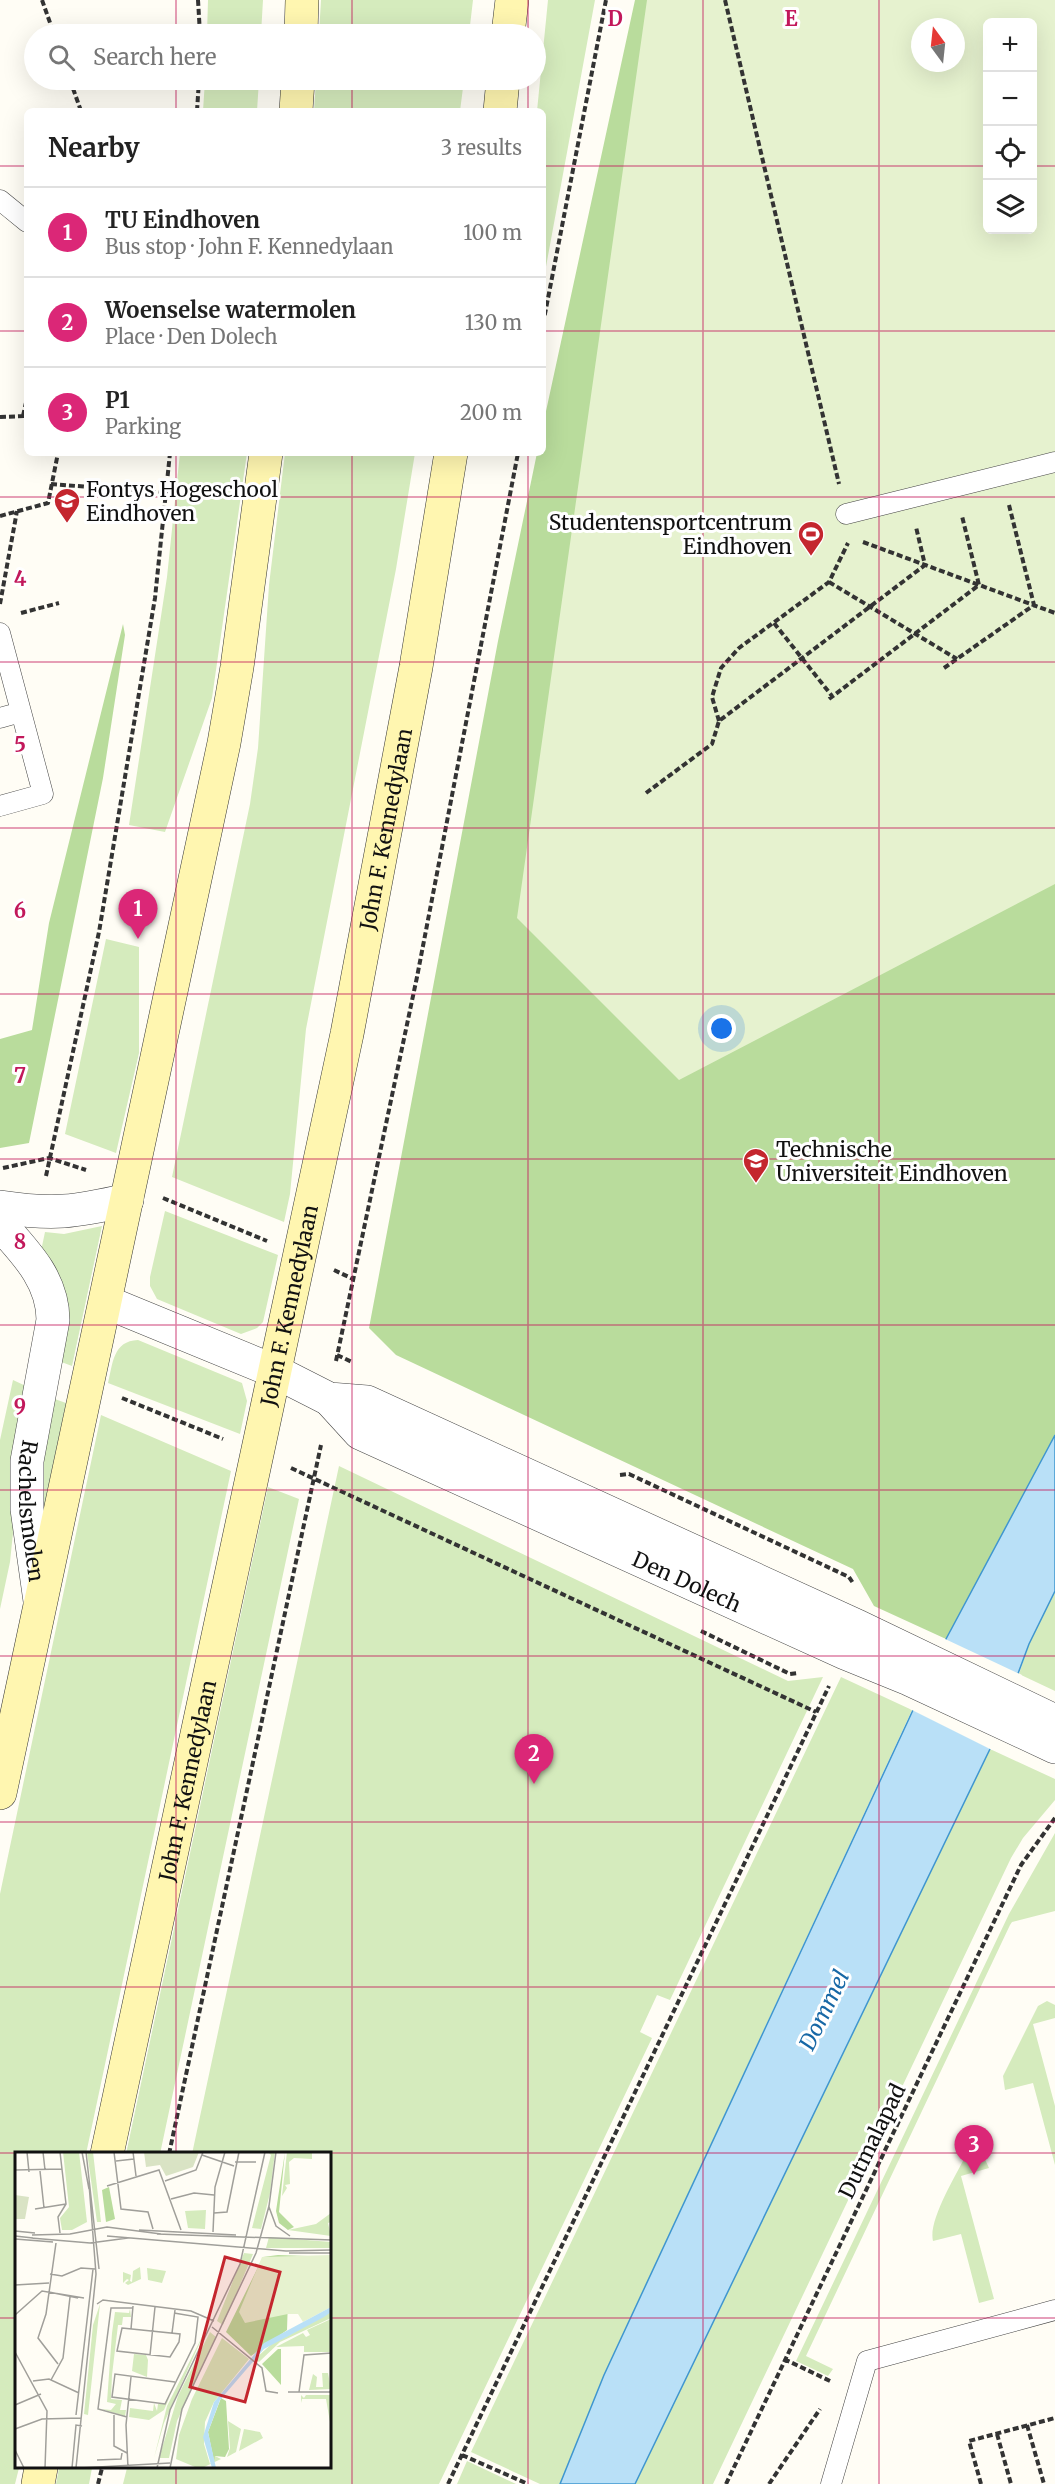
<!DOCTYPE html>
<meta charset="utf-8">
<style>
:root{--surface:#fff;--page:#f2f2f2;--text:#222;--muted:#767676;--line:#e0e0e0;--accent:#db2777}
body{margin:0;font-family:Merriweather,serif;background:var(--page);color:var(--text)}
.controls{position:absolute;right:18px;top:18px;display:grid;overflow:hidden;border-radius:9px;box-shadow:0 6px 24px #0002}
.controls button{width:54px;height:54px;display:grid;place-items:center;padding:0;border:0;border-bottom:2px solid var(--line);background:var(--surface);color:var(--text);font:30px sans-serif}
.compass{position:absolute;left:911px;top:18px;width:54px;height:54px;border-radius:50%;background:var(--surface);box-shadow:0 6px 24px #0002;rotate:345deg}
.you{position:absolute;left:722px;top:1029px;width:21px;height:21px;margin:-15px;border:4px solid #fff;border-radius:50%;background:#1a73e8;box-shadow:0 0 0 9px #1a73e833}
.badge{display:grid;place-items:center;width:39px;height:39px;border-radius:50%;background:var(--accent);color:#fff;font-size:20px;font-weight:700}
.pin{position:absolute;translate:-50% -50px;filter:drop-shadow(0 2px 3px #0008)}
.pin::after{content:'';position:absolute;top:32px;width:21px;height:18px;background:inherit;clip-path:polygon(0 0,100% 0,50% 100%)}
.list{margin:0;padding:0;list-style:none}
h2{display:flex;justify-content:space-between;align-items:center;height:78px;margin:0;padding:0 24px;font-size:26px}
h2 small{font-size:20px;font-weight:400;color:var(--muted)}
.list li{display:grid;grid-template-columns:39px 1fr auto;gap:18px;align-items:center;box-sizing:border-box;height:90px;padding:0 24px;border-top:2px solid var(--line)}
.list b{display:block;font-size:22px;white-space:nowrap}
.list p{margin:0;font-size:20px;white-space:nowrap;color:var(--muted)}
.list em{font-size:20px;font-style:normal;color:var(--muted)}
.icon{flex:none;width:33px;height:33px;fill:none;stroke:currentColor;stroke-width:2;stroke-linecap:round;stroke-linejoin:round}
.map{position:relative;flex:none;width:1055px;height:2484px;overflow:hidden}
.search{position:absolute;background:var(--surface);box-shadow:0 6px 24px #0002;left:24px;top:24px;width:522px;height:66px;display:flex;align-items:center;gap:15px;box-sizing:border-box;padding:0 21px;border-radius:33px;color:var(--muted);font-size:22px}
.panel{position:absolute;background:var(--surface);box-shadow:0 6px 24px #0002;left:24px;top:108px;width:522px;height:348px;border-radius:9px}
.map>svg:first-child{display:block}
.green{fill:#d5ebbd}
.forest{fill:#b9dc9c}
.pitch{fill:#e6f2cf;fill-rule:evenodd}
.water{fill:#b9e0f7;stroke:#3f96cf;stroke-width:1.5}
.pier{fill:#fffdf5}
.lines{fill:none;stroke-linecap:round;stroke-linejoin:round}
.service-casing{stroke:#444;stroke-width:21}
.minor-casing{stroke:#444;stroke-width:34}
.tertiary-casing{stroke:#444;stroke-width:34}
.secondary-casing{stroke:#333;stroke-width:34}
.path{stroke:#333;stroke-width:4;stroke-dasharray:6 3;stroke-linecap:butt}
.service{stroke:#fff;stroke-width:20}
.minor{stroke:#fff;stroke-width:33}
.tertiary{stroke:#fff;stroke-width:33}
.secondary{stroke:#fff6b0;stroke-width:33}
.grid{fill:none;stroke:#c2185b;stroke-width:1.5;stroke-opacity:0.55}
.labels{text-anchor:middle;dominant-baseline:central;stroke-width:6;stroke-linejoin:round;paint-order:stroke}
.poi-label{font-size:21px;fill:#111;stroke:#fff;text-anchor:start}
.street-label{font-size:21px;fill:#111;stroke:#fff}
.water-label{font-size:22px;font-style:italic;fill:#1768a6;stroke:#fff}
.inset-road{fill:none;stroke:#a09f9a;stroke-width:1.5}
.view{fill:#c4262e;fill-opacity:0.15;stroke:#c4262e;stroke-width:3}
.inset-edge{fill:none;stroke:#111;stroke-width:3}
.grid-label{font-size:20px;text-anchor:middle;font-weight:bold;fill:#c2185b;stroke:#fff;stroke-width:6;stroke-linejoin:round;paint-order:stroke}
</style>
<div class="map">
<svg width="1055" height="2484" viewBox="0 0 1055 2484">
<rect width="100%" height="100%" fill="#fffdf5"/>
<path class="green" d="M208,0h55l-2,34h-54z
M321,0h152l-4,34h-150z
M548,0h47l-52,283v-172h-6z
M205,80h54l-2,31h-54z
M316,80h148l-4,31h-146z
M180,453h67l-35,245 -47,134 -36,-7 38,-248z
M285,453h130l-19,116 -90,460 -16,165 -6,28 -112,-45 78,-373 8,-56 11,-163z
M106,939l33,8v106l-23,100 -51,-19z
M165,1211l113,44 -15,67 -6,6 -16,6 -84,-35 -7,-13v-9z
M102,1226l-30,140 -16,-6 -15,-109 4,-19 19,2z
M138,1340l104,43 5,18 -7,33 -132,-51c5,-20 5,-42 30,-43z
M13,1380l15,7 -18,175 -10,47v-169z
M49,1397l17,6 -24,113 -1,-71z
M101,1415l130,56 -145,683h-70v314h3l-4,16h-15v-590z
M339,1466l449,215 35,-4 -153,323 -13,-5 -17,37 12,6 -213,446h-316l4,-16h203v-314h-138z
M268,1487l31,12 -139,655h-34z
M1055,1591v100l-36,-17 10,-30z
M841,1677l71,33 -308,665 -44,109h-20l-69,-32z
M990,1749l65,30v21l-32,38 -12,20 -298,626h-78z
M1055,1833v78l-43,11 -2,3 -204,431 27,13 -5,7 -32,-15 213,-447z
M1047,2001l8,4v13l-22,6 22,82v59l-22,-82 -28,7 -2,-14 35,-70z
M974,2152l9,3 6,13 -28,8 33,123 -15,4 -18,-69 -28,7c-5,-20 22,-64 32,-84z
M467,2461l49,23h-59z
M59,2468h33l-3,16h-33z"/>
<path class="forest" d="M635,0h77l343,822v613l-109,204 -72,-33 -21,-37 -457,-214 -27,-27 129,-687 39,-188h6v-28z
M123,624l2,11 -22,143 -74,365 -29,5v-109l32,-9 17,-107z"/>
<path class="pitch" d="M647,0h408v884l-376,196 -162,-162zM988,22h44v208h-44zM920,27h36v36h-36z"/>
<path class="water" d="M1055,1435v156l-26,53 -39,105 -355,735h-75l44,-109 342,-736z"/>
<path class="pier" d="M943,1638l79,37 -30,75 -82,-41z"/>
<g class="lines">
<g class="service-casing">
<path id="service" d="M0,200l27,22
M846,514l209,-52
M0,633l43,161 -43,12
M0,718l21,-6
M831,2484l36,-123 188,-51"/>
</g>
<g class="minor-casing">
<g id="minor">
<path d="M106,1302l168,69 55,28 38,3 490,224 198,95"/>
<path id="s1" d="M329,1399l31,34 485,220 64,26 146,68"/>
</g>
</g>
<g class="tertiary-casing">
<g id="tertiary">
<path d="M0,1207c53,8 75,5 127,-7"/>
<path id="s2" d="M0,1224c26,29 53,56 53,96l-26,141v48l13,92"/>
</g>
</g>
<g class="secondary-casing">
<g id="secondary">
<path d="M301,34l1,-34"/>
<path d="M508,34l4,-34"/>
<path d="M296,111l2,-31"/>
<path d="M500,111l3,-31"/>
<path d="M0,1793l224,-1050 13,-76 29,-214"/>
<path id="s3" d="M107,2154l240,-1120 69,-367 35,-214"/>
<path d="M38,2484l3,-16"/>
</g>
</g>
<path class="path" d="M42,0l12,34
M198,0l2,34
M725,0l114,484
M70,80l11,31
M197,111l2,-31
M543,324l63,-324
M23,416l4,-18
M0,417l27,-1
M51,484l115,9
M0,516l48,-13 10,-50
M863,542l192,71
M829,582l128,77
M0,604l17,-93
M21,613l38,-10
M774,623l58,73
M944,668l90,-63 -25,-100
M829,699l150,-114 -17,-69
M719,721l-7,-24 9,-29 18,-20 90,-66 19,-39
M646,793l66,-49 7,-23 206,-156 -9,-38
M3,1168l46,-10 37,12
M46,1176l53,-244 56,-334 15,-145
M163,1198l104,43
M334,1270l19,9
M337,1355l15,7
M336,1361l81,-384 101,-524
M122,1398l101,41
M291,1468l525,244
M620,1475l9,-1 220,103 4,6
M701,1631l89,43 8,-1
M169,2154l152,-709
M784,2359l46,22
M1027,2425l17,59
M997,2434l14,50
M462,2455l66,29
M98,2484l4,-16
M448,2484l381,-798
M726,2484l295,-619 34,-47
M769,2484l51,-75
M981,2484l-12,-43 86,-23"/>
<use href="#service" class="service"/>
<use href="#minor" class="minor"/>
<use href="#tertiary" class="tertiary"/>
<use href="#secondary" class="secondary"/>
</g>
<path class="grid" d="M176,0v34M352,0v34M528,0v34M703,0v2484M879,0v2484M176,80v31M352,80v31M528,80v31M0,166h27M543,166h445M1032,166h23M0,331h27M543,331h512M176,453v1701M352,453v2031M528,453v2031M0,497h1055M0,662h1055M0,828h1055M0,994h1055M0,1159h1055M0,1325h1055M0,1490h1055M0,1656h1055M0,1822h1055M0,1987h1055M0,2153h1055M0,2318h16M330,2318h725M176,2468v16"/>
<defs>
<g id="university-pin" transform="scale(1.35)"><path d="M0 17L-7.5 6A9.5 9.5 0 1 1 7.5 6Z" fill="#c4262e" stroke="#fff"/><path d="M0-5L7-2L0 1L-7-2ZM-4 1L0 2.5L4 1V4Q0 6-4 4Z" fill="#fff"/></g>
<g id="stadium-pin" transform="scale(1.35)"><path d="M0 17L-7.5 6A9.5 9.5 0 1 1 7.5 6Z" fill="#c4262e" stroke="#fff"/><path d="M0-5a6.5 5 0 1 0 0 10a6.5 5 0 1 0 0-10ZM-3.5-1.8h7v3.6h-7Z" fill="#fff"/></g>
</defs>
<g fill-rule="evenodd">
<use href="#university-pin" x="67" y="501"/>
<use href="#stadium-pin" x="811" y="534"/>
<use href="#university-pin" x="756" y="1161"/>
</g>
<g class="labels">
<g class="poi-label">
<text x="86" y="489">Fontys Hogeschool<tspan x="86" dy="24">Eindhoven</tspan></text>
<text x="792" y="522" text-anchor="end">Studentensportcentrum<tspan x="792" dy="24">Eindhoven</tspan></text>
<text x="776" y="1149">Technische<tspan x="776" dy="24">Universiteit Eindhoven</tspan></text>
</g>
<g class="street-label">
<text stroke="none"><textPath href="#s3" startOffset="1354">John F. Kennedylaan</textPath></text>
<text stroke="none"><textPath href="#s3" startOffset="868">John F. Kennedylaan</textPath></text>
<text stroke="none"><textPath href="#s2" startOffset="306">Rachelsmolen</textPath></text>
<text stroke="none"><textPath href="#s1" startOffset="405">Den Dolech</textPath></text>
<text stroke="none"><textPath href="#s3" startOffset="382">John F. Kennedylaan</textPath></text>
<text transform="translate(872 2141) rotate(-64)">Dutmalapad</text>
</g>
<g class="water-label">
<text transform="translate(824 2010) rotate(-64)">Dommel</text>
</g>
</g>
<g transform="translate(15 2152)">
<rect width="316" height="316" fill="#fffdf5"/>
<path d="M48,0h16l8,70 -15,8h-10l-2,-12 9,-11zM72,0h6l8,70h-4zM253,0h7l-5,41 -9,36 -9,-1 19,-73zM272,0h25v7l-18,-1 -5,4 1,22 -5,1 2,3 -5,8zM191,58l-1,19 -17,-1 -3,-17zM316,61v9l-3,1 3,13 -43,-6 28,-6zM254,85l62,5v6h-65zM229,101l9,1 -30,71 -6,-4zM125,115l1,12 -13,6 -3,-2 4,-3 -2,-1 -4,4v-11l8,3 -1,6 2,1 1,-11zM132,116l19,3 -4,12 -14,-3zM85,152l-12,111 -4,-1 9,-89zM115,157l1,8h-8l-1,8h-4l-6,50 -1,24 11,1 -2,10h6l-1,6 -24,-7 10,1 5,-6 -9,-2 5,-69 3,-21 14,1zM316,160v6l-51,24 -21,20 -4,-3 21,-19zM316,167v33h-27v-6l-28,1 27,-14 3,4 4,-2 -3,-5zM191,177l-42,94 -10,35 13,-52zM195,180l6,5 -39,84 -8,37h-10l19,-62zM207,186l27,21 -35,43 -9,20 -1,22 6,20 5,-8 6,3 -19,9 -7,-1 -19,-8 3,-24 13,-36zM119,202l12,1 2,5 -1,17 -15,-6zM307,221h6l3,16 -22,1 4,-16 4,3 -1,10h7zM286,243l3,3 2,-3h24v27l-4,-23h-24l-1,4zM155,244l-6,14 -15,10 -20,-3 1,-9 23,3 1,-8 3,8 1,-7h7zM213,269l13,8 -5,23 -9,5 3,-9zM229,277l16,3 3,6 -24,13z" fill="#d5ebbd"/>
<path d="M270,0l-6,60 15,15 -6,3 -9,-7 -3,-12zM94,35l6,32 -9,3 -4,-32zM263,103l30,1 -38,61 11,-4 7,-14 -1,31 -36,26 -25,-24 37,-75zM263,197h3v36l-19,-21zM206,246l5,3 3,48 -4,8 -10,-1 -1,5 -6,-29z" fill="#b9dc9c"/>
<path d="M129,0h55l-6,15 -27,9 -6,-11 -14,2zM0,43l14,2 -4,22h-10z" fill="#d9e3c4"/>
<path d="M316,103v52l-28,15 -5,-8h-10l-43,9 -6,-11 23,-55z" fill="#e6f2cf"/>
<path d="M316,155v5l-7,5 -60,32 -44,51 -12,32 8,36h-4l-9,-31 11,-35 50,-59z" fill="#b9e0f7"/>
<path class="inset-road" d="M12,0l2,20M28,0l2,18M67,0l7,37M71,0l13,117M99,0l7,57 27,3 5,17M118,0l3,24M187,3l32,11M101,9l18,-2M220,10h21M0,18l47,-1M25,19l4,37M150,29l31,-11 7,-18M92,34l52,-16 22,60M156,47l23,-6 20,2M254,55l7,19 14,10M20,57l31,-5M199,61l13,-1 12,-60M124,78l97,5M0,79l20,2M198,80l2,-45 10,-35M45,81l-2,-16 8,-13 -6,-52M142,82l175,6M17,83l38,-1 37,-7 54,7M0,84l18,2M92,84l179,15 46,-1M16,86l59,5 38,-5M0,87l38,3M41,91l-10,71 -8,24 20,26M274,101h43M35,122l12,2 19,-8 14,1M0,133l34,-2M34,140l29,6M82,152l6,-4 88,11 23,10M159,161l24,4 -3,26 -30,61 -53,-7 3,-23 60,8M0,163l27,-24 42,7M197,175l50,41 4,23 12,2M107,176l58,6 -1,8 -9,15 -53,-6zM116,177l2,-23M157,181l3,-23M0,200l32,59 -2,57M135,203l5,-48M36,228l12,-22 7,-61M18,229l16,-2 30,14M273,240h44M284,240l5,-37 28,-2M0,253l26,-11M61,263l17,-146M99,263v31l13,7M112,265l-29,-8 13,-101h22M0,277l27,-10 39,-1M0,298l9,18M82,308l24,-1 1,-6M57,316l4,-43 6,1M61,316l20,-194 -7,-90M65,316l90,-5M113,316l-2,-43 5,-48M142,316l13,-58 70,-146 25,-112M155,316l12,-59 74,-156 13,-47 7,-54"/>
<path class="view" d="M210,105l55,15 -35,130 -55,-15z"/>
<rect width="316" height="316" class="inset-edge"/>
</g>
<g class="grid-label">
<text x="615" y="26">D</text>
<text x="791" y="26">E</text>
<text x="20" y="586">4</text>
<text x="20" y="752">5</text>
<text x="20" y="918">6</text>
<text x="20" y="1083">7</text>
<text x="20" y="1249">8</text>
<text x="20" y="1414">9</text>
</g>
</svg>
<div class="controls">
<button>+</button>
<button>−</button>
<button><svg class="icon" aria-label="locate" viewBox="0 0 24 24"><circle cx="12" cy="12" r="6"/><path d="M12 2v4M12 18v4M2 12h4M18 12h4"/></svg></button>
<button><svg class="icon" aria-label="layers" viewBox="0 0 24 24"><path d="M12 4l9 5-9 5-9-5zM3 14l9 5 9-5"/></svg></button>
</div>
<svg class="compass" viewBox="-18 -18 36 36"><path d="M0-13l5 13h-10z" fill="#e53935"/><path d="M0 13l5-13h-10z" fill="#767676"/></svg>
<div class="you"></div>
<div class="pin badge" style="left:138px;top:939px">1</div>
<div class="pin badge" style="left:534px;top:1784px">2</div>
<div class="pin badge" style="left:974px;top:2175px">3</div>
<div class="search"><svg class="icon" aria-label="search" viewBox="0 0 24 24"><circle cx="10" cy="10" r="6"/><path d="M15 15l6 6"/></svg>Search here</div>
<section class="panel">
<h2>Nearby<small>3 results</small></h2>
<ul class="list">
<li><span class="badge">1</span><div><b>TU Eindhoven</b><p>Bus stop · John F. Kennedylaan</p></div><em>100 m</em></li>
<li><span class="badge">2</span><div><b>Woenselse watermolen</b><p>Place · Den Dolech</p></div><em>130 m</em></li>
<li><span class="badge">3</span><div><b>P1</b><p>Parking</p></div><em>200 m</em></li>
</ul>
</section>
</div>
